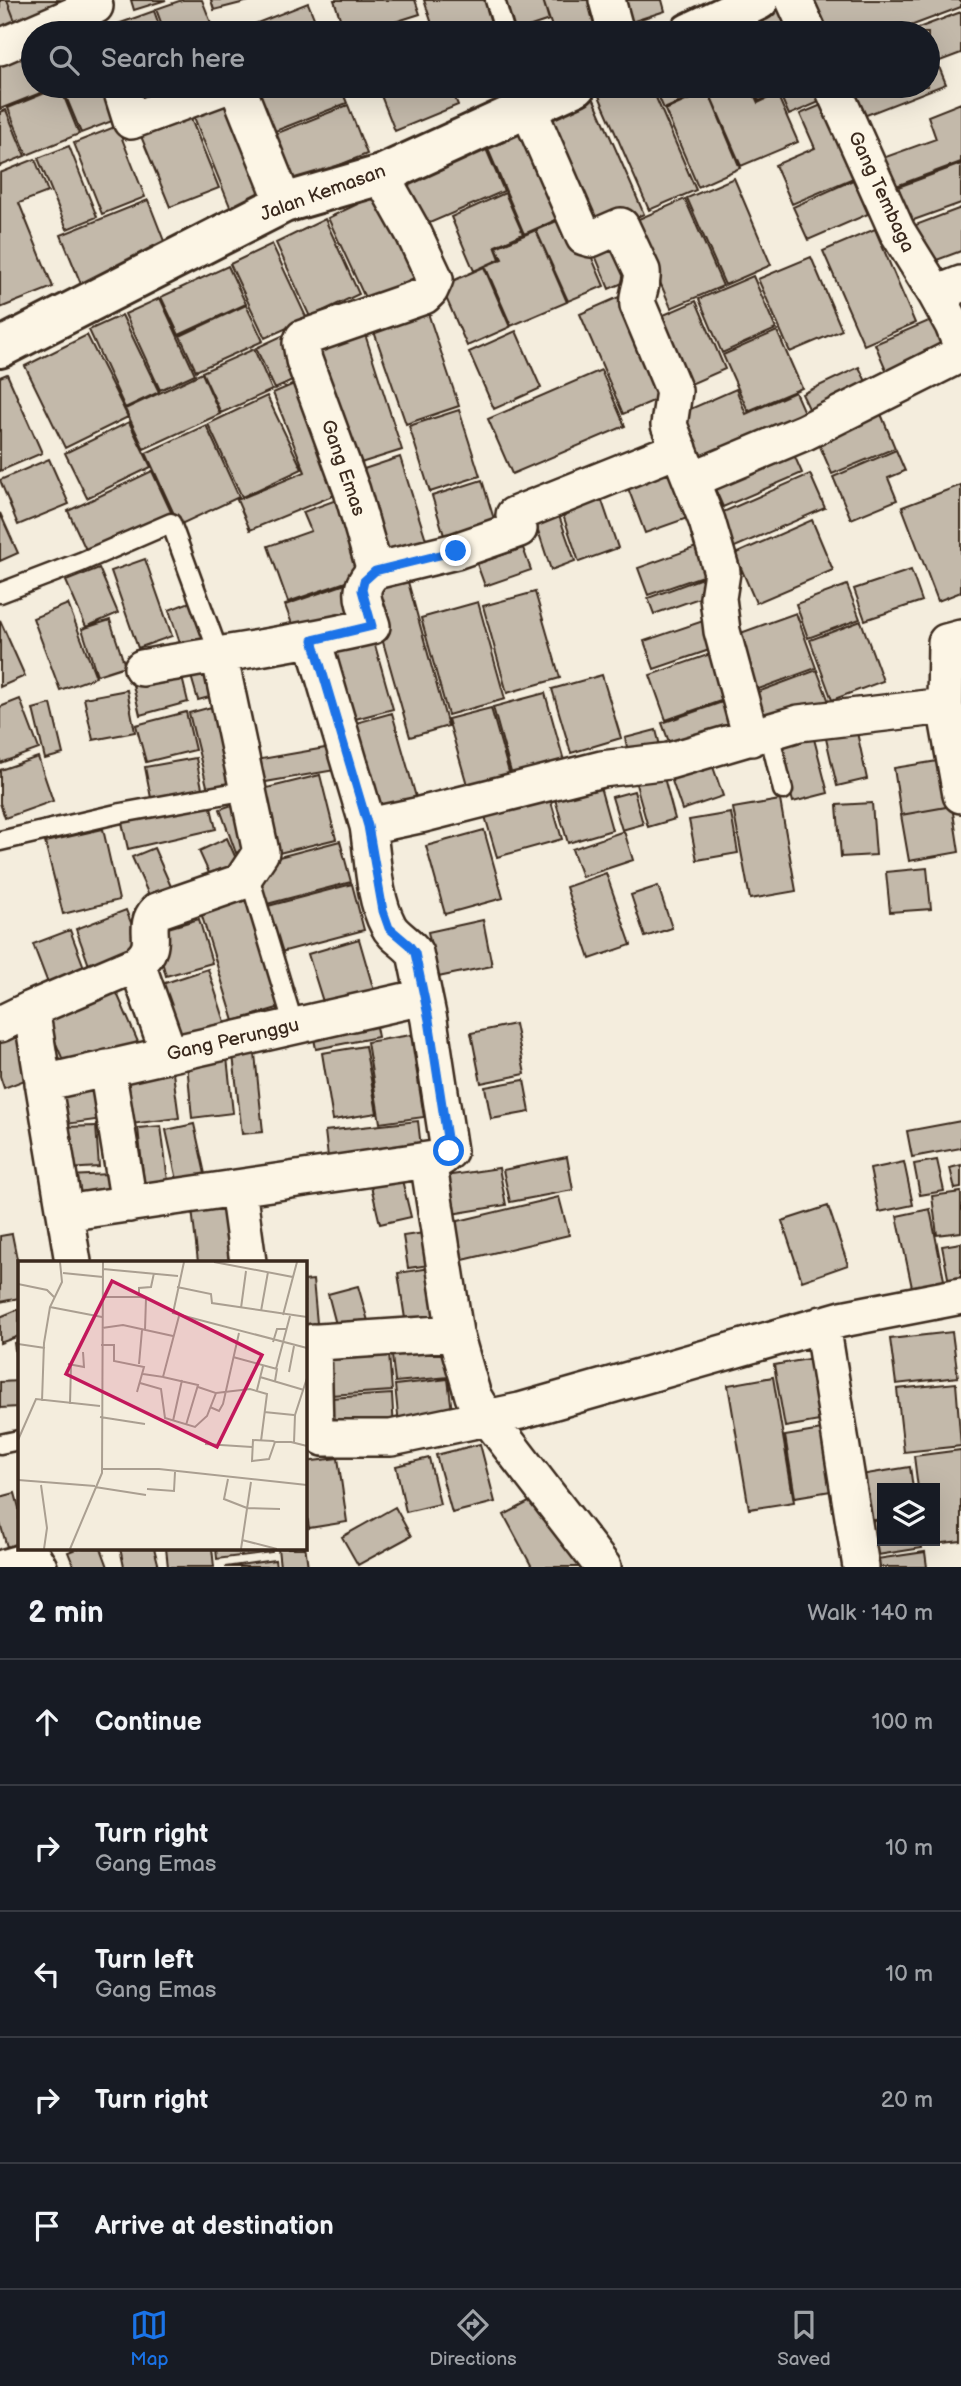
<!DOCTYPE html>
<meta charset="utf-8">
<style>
:root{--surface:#171b24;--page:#242831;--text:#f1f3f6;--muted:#9ea1a6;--line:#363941;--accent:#1a73e8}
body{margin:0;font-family:"Balsamiq Sans",sans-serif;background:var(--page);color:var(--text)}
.controls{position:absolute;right:21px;bottom:21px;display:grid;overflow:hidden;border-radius:0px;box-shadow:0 7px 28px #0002}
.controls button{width:63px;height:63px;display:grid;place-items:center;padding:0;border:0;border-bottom:2px solid var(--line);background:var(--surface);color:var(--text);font:35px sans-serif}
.stop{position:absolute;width:21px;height:21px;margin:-16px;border:5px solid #1a73e8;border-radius:50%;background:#fff}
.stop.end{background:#1a73e8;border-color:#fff;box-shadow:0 2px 7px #0008}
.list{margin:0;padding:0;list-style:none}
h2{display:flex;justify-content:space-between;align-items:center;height:91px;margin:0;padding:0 28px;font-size:30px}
h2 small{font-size:23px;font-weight:400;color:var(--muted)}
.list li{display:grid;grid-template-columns:46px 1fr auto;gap:21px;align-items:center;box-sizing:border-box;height:126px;padding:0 28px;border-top:2px solid var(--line)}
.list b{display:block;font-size:26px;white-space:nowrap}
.list p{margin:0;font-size:23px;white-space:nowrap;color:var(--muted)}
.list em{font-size:23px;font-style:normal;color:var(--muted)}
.icon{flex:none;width:38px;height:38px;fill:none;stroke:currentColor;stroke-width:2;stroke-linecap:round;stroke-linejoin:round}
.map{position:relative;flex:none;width:961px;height:1567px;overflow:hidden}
.search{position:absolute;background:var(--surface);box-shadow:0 7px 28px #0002;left:21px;right:21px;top:21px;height:77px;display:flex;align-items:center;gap:18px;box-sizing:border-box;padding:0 24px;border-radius:38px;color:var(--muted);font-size:26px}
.sheet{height:721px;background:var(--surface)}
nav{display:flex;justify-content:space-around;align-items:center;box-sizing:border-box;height:98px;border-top:2px solid var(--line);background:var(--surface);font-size:19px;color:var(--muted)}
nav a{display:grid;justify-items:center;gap:4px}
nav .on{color:var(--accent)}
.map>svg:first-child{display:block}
.building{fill:#c3b9aa;stroke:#3b2a1e;stroke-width:2}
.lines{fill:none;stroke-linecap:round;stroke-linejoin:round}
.lane-casing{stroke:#3b2a1e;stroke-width:23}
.street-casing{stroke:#3b2a1e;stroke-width:40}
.secondary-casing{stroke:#3b2a1e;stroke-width:44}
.lane{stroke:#fcf5e5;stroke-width:18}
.street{stroke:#fcf5e5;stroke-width:35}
.secondary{stroke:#fcf5e5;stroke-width:38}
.route{stroke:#1a73e8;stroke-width:9}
.labels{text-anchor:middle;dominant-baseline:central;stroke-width:5;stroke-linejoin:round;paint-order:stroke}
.street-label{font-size:19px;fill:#3b2a1e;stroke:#fcf5e5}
.inset-road{fill:none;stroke:#aa9f91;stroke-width:2}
.view{fill:#c2185b;fill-opacity:0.15;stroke:#c2185b;stroke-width:3.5}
.inset-edge{fill:none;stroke:#3b2a1e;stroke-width:3.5}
</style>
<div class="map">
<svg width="961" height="1567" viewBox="0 0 961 1567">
<rect width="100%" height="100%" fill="#f4eddd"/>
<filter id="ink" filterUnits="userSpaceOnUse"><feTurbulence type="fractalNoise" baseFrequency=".0143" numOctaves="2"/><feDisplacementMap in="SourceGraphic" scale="14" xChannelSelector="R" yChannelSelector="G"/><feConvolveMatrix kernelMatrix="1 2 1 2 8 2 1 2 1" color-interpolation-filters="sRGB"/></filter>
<g filter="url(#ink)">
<path class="building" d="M0,0h7l10,26 -17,7z
M7,0h62l-52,26z
M131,0h35l-32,10z
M182,0h20l13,33h-50l-9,-24z
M211,0h42l-39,10z
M334,0h81l5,14 -60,19h-15z
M424,0h70l10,33h-69z
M498,0h45l6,20 -39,13z
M543,0h59l8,25 -26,8h-30z
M611,0h51l3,11 -46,15z
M804,0h157v7l-69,26h-76z
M308,3l12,30h-64l-4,-8z
M790,4l13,29h-50l-5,-12z
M154,11l8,22h-57l-1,-4z
M961,12v41l-24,9 9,22 -95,37 -14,-35h91v-53h-23z
M91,19l6,14h-40z
M747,23l5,10h-29z
M33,43v43h25l-58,23v-53z
M65,86h48l12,30 -44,17 -19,-46z
M125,86h57l-46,30z
M229,86l48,105 -46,18 -43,-107z
M256,86h84l7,17 -87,34z
M398,86h52l8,19 -63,26 -15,-38z
M604,86h47l45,104 -47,20 -53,-121z
M654,86h63l-53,23z
M720,86h30l8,17 19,-9 21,48 -57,24 -33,-76z
M752,86h74l5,11 -42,18 -10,-23 -20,9z
M60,87l19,47 -52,21 -19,-47z
M708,91l32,77 -42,19 -33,-77z
M592,95l52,119 -56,24 -52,-119z
M831,101l32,73 -71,30 -17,-39 40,-17 -15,-34z
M961,103v59l-81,30 -11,-29 67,-24 -8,-23z
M185,104l34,84 -49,19 -34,-83z
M348,105l19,49 -87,35 -20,-49z
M6,110l19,46 -25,10v-54z
M533,121l39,92 -48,21 -39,-92z
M117,126l28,71 -43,17 -28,-71z
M484,144l20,47 -86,37 -21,-46z
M69,146l28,71 -30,12 -29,-71z
M35,159l13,33 -29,11 34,84 -53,21v-135z
M961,164v39l-50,18 -13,-34z
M734,178l37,87 -46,20 -38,-87z
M853,180l15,34 -60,26 -15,-33z
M389,189l38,83 -61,28 -38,-82z
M505,193l18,41 -28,12 5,13 -26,12 -23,-54z
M685,199l38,87 -52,22 -37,-87z
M148,200l21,54 -86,35 -22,-54z
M961,208v43l-35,13 -13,-38z
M573,214l31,72 -36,15 -32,-71z
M325,219l34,75 -49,23 -34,-74z
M621,227l20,48 -32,14 -20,-48z
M875,229l40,94 -51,22 -41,-94z
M536,230l31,72 -56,24 -26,-60 17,-7 -6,-12z
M272,244l35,75 -42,19 -35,-74z
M811,257l31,73 -52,22 -32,-73z
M228,266l18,38 -67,31 -18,-38z
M484,267l26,60 -43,19 -26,-60z
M753,276l23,53 -54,24 -23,-54z
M630,292l44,100 -51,22 -43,-100z
M160,298l35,76 -35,16 -35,-76z
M424,301l35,105 -53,18 -36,-104z
M696,301l29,68 -50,22 -30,-68z
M246,305l17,36 -67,30 -16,-35z
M945,314l15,34 -70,31 -15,-35z
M122,315l37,77 -34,16 -36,-78z
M363,328l39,122 -54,17 -38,-122z
M516,331l25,57 -47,21 -25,-57z
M777,331l25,57 -54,23 -25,-56z
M286,334l19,41 -30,14 -19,-41z
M87,335l41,82 -63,31 -40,-82z
M254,349l18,41 -51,23 -19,-41z
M859,367l13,27 -57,27 -13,-27z
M601,370l24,56 -113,48 -24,-55z
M202,373l18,41 -76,35 -19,-40z
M7,374l35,79 -42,18v-94z
M301,381l46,109 -97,40 -13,-30 68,-28 -32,-79z
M736,389l10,25 49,-22 15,34 -113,48 -25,-57z
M267,396l35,73 -60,28 -34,-73z
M879,409l16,39 -63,26 -16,-37z
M459,410l21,66 -50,16 -21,-66z
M129,422l22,45 -64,31 -22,-45z
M206,425l33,72 -60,28 -33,-72z
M788,441l14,32 -79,34 -14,-32z
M896,450l9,21 -17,7 9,22 -46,19 -18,-42z
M400,457l30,95 -48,15 -30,-94z
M49,459l20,45 -51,21 -18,-45z
M677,462l19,53 -51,18 -20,-53z
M152,471l20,43 -85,38 -19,-41z
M810,474l15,34 -97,42 -14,-34z
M482,480l15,49 -50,16 -15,-49z
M961,485v107l-23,9 -36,-94z
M599,492l19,56 -39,14 -19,-56z
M339,499l27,76 -78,27 -20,-56 43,-15 -8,-19z
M0,513l18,40 -18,8z
M558,513l17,48 -24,9 -16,-49z
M812,520l21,50 -77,33 -21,-49z
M699,546l9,28 -60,21 -10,-27z
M523,548l8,22 -46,16 -8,-22z
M145,559l27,77 -34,12 -27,-77z
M99,568l19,45 -32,14 -20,-46z
M911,570l11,31 -57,19 -11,-31z
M405,571l43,155 -38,11 -44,-155z
M702,578l6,17 -54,19 -6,-16z
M354,581l12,34 -68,25 -13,-35z
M847,585l13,34 -52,19 -12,-34z
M535,592l25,86 -53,15 -24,-87z
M195,600l17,49 -27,9 -16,-48z
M478,602l27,97 -57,16 -27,-97z
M68,604l28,73 -36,13 -27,-72z
M796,613l20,55 -60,22 -21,-55z
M709,619l9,28 -64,22 -10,-28z
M0,620l25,56 -25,11z
M110,620l15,46 -28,9 -15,-46z
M861,621l22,60 -51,19 -22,-60z
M371,631l22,78 -49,13 -22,-77z
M719,651l16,45 -69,24 -16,-45z
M215,658l10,35 -27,7 -10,-34z
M180,669l8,33 -48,13 -8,-34z
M817,670l12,32 -69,26 -13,-32z
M602,675l19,63 -50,15 -19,-64z
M127,690l8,42 -42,8 -9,-42z
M545,693l21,75 -52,15 -21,-76z
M734,698l12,34 -71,26 -13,-35z
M20,699l19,50 -39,14v-56z
M51,704l12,50 -18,5 -12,-50z
M219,705l20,82 -30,7 -20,-81z
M491,708l21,75 -42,12 -22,-76z
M186,712l9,38 -49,12 -10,-37z
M392,713l26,91 -47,13 -26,-91z
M855,723l12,56 -30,7 -13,-56z
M656,730l7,27 -32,8 -6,-27z
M812,731l16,62 -35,9 -16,-61z
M331,747l4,23 -81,14 -4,-23z
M38,757l15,44 -48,17 -5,-15v-33z
M196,758l7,35 -51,10 -7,-36z
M710,758l13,38 -41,14 -13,-38z
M944,760l8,46 -51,9 -7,-47z
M662,770l13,49 -27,8 -14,-50z
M320,775l16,64 -57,14 -16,-64z
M597,776l15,54 -44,13 -16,-54z
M547,788l15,51 -65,18 -15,-51z
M634,791l9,33 -21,6 -10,-33z
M209,799l7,30 -88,20 -7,-31z
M780,800l16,91 -46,8 -17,-91z
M241,802l15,43 -20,8 -16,-44z
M872,803l4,52 -35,2 -4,-52z
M952,806l7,46 -50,9 -8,-46z
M731,813l7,40 -41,7 -8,-40z
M103,829l16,71 -56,14 -18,-72z
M484,830l19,68 -58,16 -19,-68z
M624,831l9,29 -51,17 -10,-28z
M227,838l14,32 -28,12 -14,-31z
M340,841l11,41 -84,22 -11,-41z
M154,848l19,43 -22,9 -19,-43z
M927,868l4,41 -41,3 -4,-40z
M606,873l25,72 -41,14 -24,-72z
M352,884l12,46 -83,22 -13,-46z
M658,886l14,42 -27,9 -14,-42z
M251,898l33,108 -50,15 -33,-108z
M126,910l15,38 -51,20 -14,-39z
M199,919l13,44 -46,13 -12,-44z
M483,920l9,46 -54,11 -10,-45z
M70,930l18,48 -37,13 -18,-47z
M359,939l15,52 -50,14 -16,-51z
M208,969l19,59 -46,15 -19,-59z
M113,984l25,58 -70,30 -25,-59z
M373,1012l5,25 -62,12 -5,-26z
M515,1024l10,50 -44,9 -10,-50z
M19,1025l19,50 -34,13 -4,-12v-44z
M411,1035l13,82 -44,6 -13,-81z
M254,1044l9,88 -21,2 -10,-88z
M365,1046l12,67 -44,7 -11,-67z
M226,1048l7,65 -41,5 -6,-66z
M173,1073l6,45 -56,7 -7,-45z
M524,1080l6,32 -39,7 -6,-32z
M99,1089l4,30 -44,6 -5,-31z
M418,1121l4,35 -93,10 -4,-35z
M961,1121v27l-49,9 -5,-26z
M194,1124l11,50 -28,6 -11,-50z
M96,1126l3,41 -33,2 -3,-42z
M161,1126l7,55 -24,2 -6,-55z
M567,1157l6,33 -63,12 -7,-32z
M937,1160l7,31 -24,4 -6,-31z
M904,1162l9,43 -34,7 -9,-43z
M961,1165v23l-6,1 -5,-21z
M499,1168l7,37 -61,10 -7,-38z
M109,1174l2,30 -39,2 -3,-30z
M402,1180l9,37 -31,7 -9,-38z
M961,1192v40l-24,3 -5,-39z
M559,1197l10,38 -106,25 -9,-38z
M223,1206l6,56h-31l-6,-53z
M828,1206l20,59 -46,16 -20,-60z
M930,1209l16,81 -32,7 -17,-81z
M438,1231l5,32 -35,5 -5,-32z
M12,1234l7,35v29l-19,4v-66z
M961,1243v38l-12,2 -7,-37z
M444,1266l7,52 -45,7 -8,-52z
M313,1280l5,54 -14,1v-54z
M358,1286l12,42 -31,8 -11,-42z
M19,1309v27l-19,7v-26z
M952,1332l6,45 -62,7 -6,-45z
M19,1342v34l-5,-33z
M445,1342l4,35 -54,5 -4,-35z
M389,1354l3,37 -62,4 -2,-37z
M814,1358l11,62 -40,7 -11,-62z
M773,1377l21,125 -45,7 -21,-124z
M448,1379l5,40 -54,6 -4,-40z
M19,1381v26l-19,1v-26z
M956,1383l5,63 -57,6 -7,-63z
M392,1394l2,37 -62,4 -2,-37z
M828,1429l9,61 -42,7 -10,-61z
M480,1444l15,58 -43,11 -16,-58z
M961,1450v91l-36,4v-4h10v-53h-17l-4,-32z
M338,1458l9,64 -38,6 -5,-30v-36z
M429,1458l11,46 -34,8 -10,-46z
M910,1467l3,21h-31v31l-21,3 -7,-46z
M15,1493l4,15v35l-12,4 -7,-24v-26z
M544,1494l38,72 -1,1h-49l-28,-52z
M395,1507l16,29 -53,29 -16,-28z
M882,1520v21h39l1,7 -57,9 -5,-34z
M304,1537l4,30h-28l-2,-19h26z
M79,1548h22l7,19h-34l-6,-15z
M120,1548h34l5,19h-35z
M166,1548h46l2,19h-46z
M216,1548h55l1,4 -55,7z
M925,1552l2,15h-56l-1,-7z
M275,1560l1,7h-51z"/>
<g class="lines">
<g class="lane-casing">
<path id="lane" d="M495,0l10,33
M0,593l81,-31 90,-39 48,131
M769,733l14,57
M0,841l121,-28 127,-23
M248,873l46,153
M0,1444l19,-4"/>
</g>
<g class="street-casing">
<path id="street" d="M607,0l9,33
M794,0l15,33
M0,47l95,-41
M120,86l11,35 95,-35
M237,86l47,117
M832,86l65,145 39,63
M528,108l56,129 7,2 30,-13 21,45c2,12 -6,22 -4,34l36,86 -5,34 38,96 15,51 -4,26 4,33 29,107
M961,284l-25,10 17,31 8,20
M691,480l114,-48 152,-76 4,-8
M375,571l81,-20 63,-22 -5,-14 165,-66
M961,638l-15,4 -1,64 16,89
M313,640l55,186 52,-11 182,-46 67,-8 130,-38 146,-17
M142,668c76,-14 154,-24 230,-42 -7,-24 -18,-36 3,-55l-23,-80 -48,-131 -3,-17 2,-5 121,-42 6,-6 5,-11 -21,-45 -33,-59
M137,964l32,90
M0,1024l31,-15
M107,1068l22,136
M43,1083l380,-86
M238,1189l10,73
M65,1213l376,-55 8,-7 -20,-131 -14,-67c-8,-11 -22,-17 -27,-28 -15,-29 -15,-68 -20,-99
M73,1262l-42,-253 106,-45c26,-20 3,-35 20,-53l84,-29 20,-30 -42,-198
M822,1324l39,243
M455,1333l18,63 6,10 124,161
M313,1342l2,90 9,6h67l129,-27 322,-92 119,-23
M304,1343l151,-10 -27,-173
M5,1567l29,-8 5,8"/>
</g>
<g class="secondary-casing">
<path id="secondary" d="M689,33l70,-33
M0,348l284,-145 97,-28 195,-89"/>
</g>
<use href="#lane" class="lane"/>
<use href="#street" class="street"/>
<use href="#secondary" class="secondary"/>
</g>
</g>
<g class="lines" filter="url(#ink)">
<path class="route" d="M449,1151l-20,-131 -14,-67 -6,-8 -20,-17 -6,-17 -15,-85 -55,-186 59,-14 -10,-36 2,-9 11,-10 81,-20"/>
</g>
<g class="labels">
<g class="street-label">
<text transform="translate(881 192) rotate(65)">Gang Tembaga</text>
<text transform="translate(323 193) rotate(-20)">Jalan Kemasan</text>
<text transform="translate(343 468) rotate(71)">Gang Emas</text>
<text transform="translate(233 1040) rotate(-13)">Gang Perunggu</text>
</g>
</g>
<g transform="translate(18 1261)">
<rect width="289" height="289" fill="#f4eddd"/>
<path class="inset-road" d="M166,1l-11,51 134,35M196,1l79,15 4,-15M85,8l75,7M45,12l40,4M0,23l29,6 8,8M159,26l34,7 1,9 95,14M84,36h37M32,46l52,10M223,47l5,-37M243,50l7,-39M265,54l10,-38M84,67l21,-3 50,11M127,69l1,-32 -7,-1v-9l12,-1 3,-14M255,81l4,-13h10M0,83l27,4M83,84h13v16l30,6 -7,25M215,96l44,12 -2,12M50,103l16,3 -1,-15M121,103l3,-34M258,108l14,-53M271,111l5,-26M125,113l20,3 16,-61M145,116l35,8 -12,40M242,116l44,13M122,122l21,6 4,29 30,9 12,-11 9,-23 -18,-6M239,129l6,-24M198,132l34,-4 17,5 -6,47M24,140l2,-58 6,-36 12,-25 -2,-20M52,143l1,-39M192,146l9,4 4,-7 16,-71M246,151l30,3M82,156l45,7M155,160l9,-41M0,179l18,-41 64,7M257,181l-6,17 -17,2 1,-21 20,1 2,1h16l16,4M276,182l1,-28 12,-37M187,183l47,3M84,208h57l148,16M210,218l-4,20 23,9M0,219l77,6M23,224l6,43 -3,21M77,226l51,8M129,228l27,2 1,-19M229,247l33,1M224,279l35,9M52,288l32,-76 1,-211M223,288l10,-67"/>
<path class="view" d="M94,20l150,74 -45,92 -151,-73z"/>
<rect width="289" height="289" class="inset-edge"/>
</g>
</svg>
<div class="controls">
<button><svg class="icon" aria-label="layers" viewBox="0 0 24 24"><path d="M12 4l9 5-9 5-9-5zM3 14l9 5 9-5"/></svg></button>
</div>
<div class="stop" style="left:449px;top:1151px"></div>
<div class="stop end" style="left:456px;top:551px"></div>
<div class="search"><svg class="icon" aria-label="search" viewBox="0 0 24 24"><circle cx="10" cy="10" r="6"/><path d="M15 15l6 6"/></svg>Search here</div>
</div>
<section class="sheet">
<h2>2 min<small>Walk · 140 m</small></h2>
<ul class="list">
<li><svg class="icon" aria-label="ahead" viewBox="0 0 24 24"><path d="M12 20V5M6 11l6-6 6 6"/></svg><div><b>Continue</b></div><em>100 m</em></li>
<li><svg class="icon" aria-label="right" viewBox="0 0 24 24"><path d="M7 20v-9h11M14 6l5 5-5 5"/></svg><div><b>Turn right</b><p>Gang Emas</p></div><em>10 m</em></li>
<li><svg class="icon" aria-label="left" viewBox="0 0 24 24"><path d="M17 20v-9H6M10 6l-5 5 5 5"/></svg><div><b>Turn left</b><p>Gang Emas</p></div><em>10 m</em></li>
<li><svg class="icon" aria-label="right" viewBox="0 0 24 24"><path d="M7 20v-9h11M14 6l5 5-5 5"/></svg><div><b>Turn right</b></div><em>20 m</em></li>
<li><svg class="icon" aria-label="arrive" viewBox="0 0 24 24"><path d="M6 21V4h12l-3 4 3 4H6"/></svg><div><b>Arrive at destination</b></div></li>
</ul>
</section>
<nav>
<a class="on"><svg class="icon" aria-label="map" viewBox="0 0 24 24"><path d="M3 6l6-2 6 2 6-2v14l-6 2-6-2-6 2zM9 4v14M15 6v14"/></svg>Map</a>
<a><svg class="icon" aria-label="directions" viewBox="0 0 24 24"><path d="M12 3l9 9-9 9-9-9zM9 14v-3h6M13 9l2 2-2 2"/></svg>Directions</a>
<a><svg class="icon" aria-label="saved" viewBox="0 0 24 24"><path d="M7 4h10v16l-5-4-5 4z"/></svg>Saved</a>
</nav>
